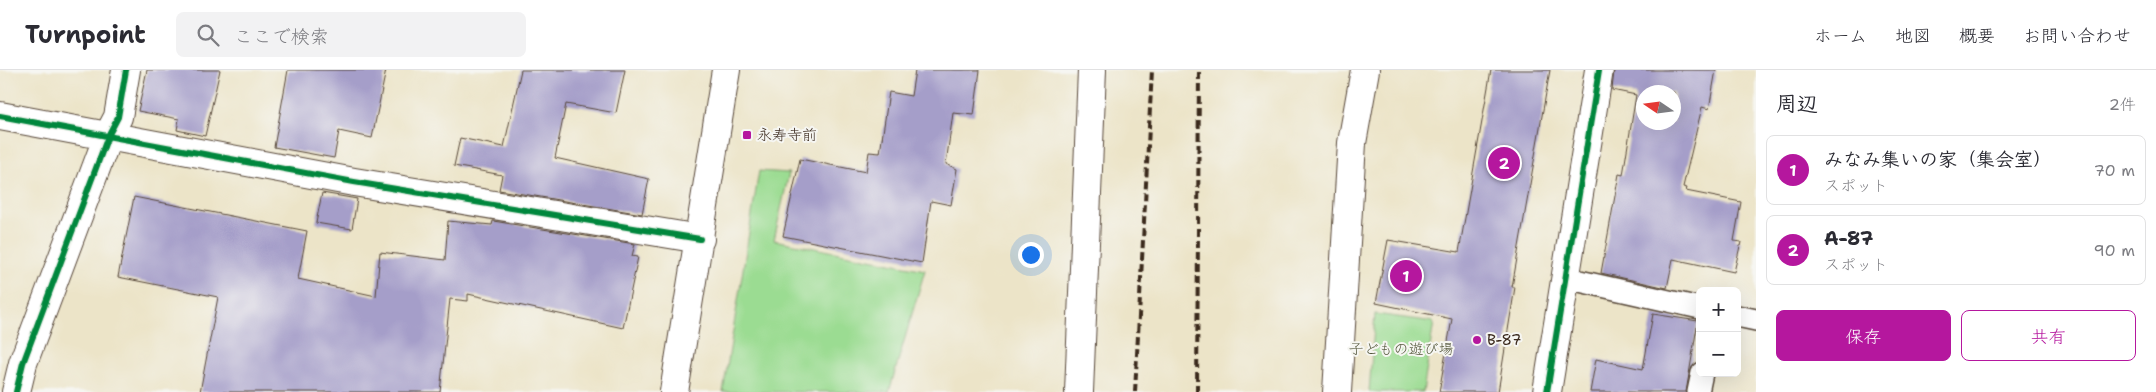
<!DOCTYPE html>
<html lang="ja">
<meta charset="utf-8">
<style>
:root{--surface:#fff;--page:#f2f2f3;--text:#2b2b33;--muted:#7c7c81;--line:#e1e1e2;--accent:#b5179e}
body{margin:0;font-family:"Shantell Sans","Klee One",sans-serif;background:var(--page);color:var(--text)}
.controls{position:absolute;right:15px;bottom:15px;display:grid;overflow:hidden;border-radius:8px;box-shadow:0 5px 20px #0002}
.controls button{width:45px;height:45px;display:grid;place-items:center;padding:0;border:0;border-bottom:1px solid var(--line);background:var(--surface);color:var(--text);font:25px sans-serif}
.compass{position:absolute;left:1636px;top:15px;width:45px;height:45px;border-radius:50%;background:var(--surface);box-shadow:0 5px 20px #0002;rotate:283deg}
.you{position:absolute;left:1030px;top:184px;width:18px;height:18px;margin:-12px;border:4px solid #fff;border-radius:50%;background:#1a73e8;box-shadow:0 0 0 8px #1a73e833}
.badge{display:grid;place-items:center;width:32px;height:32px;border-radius:50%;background:var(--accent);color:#fff;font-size:16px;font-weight:700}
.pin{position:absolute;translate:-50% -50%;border:2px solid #fff;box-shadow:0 1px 5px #0006}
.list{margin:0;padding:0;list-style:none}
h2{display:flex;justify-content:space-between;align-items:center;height:65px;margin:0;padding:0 20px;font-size:21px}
h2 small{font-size:16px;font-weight:400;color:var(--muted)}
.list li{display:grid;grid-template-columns:32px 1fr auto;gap:15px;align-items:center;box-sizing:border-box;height:70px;margin:0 10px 10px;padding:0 10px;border:1px solid var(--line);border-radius:8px}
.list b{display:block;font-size:19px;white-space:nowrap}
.list p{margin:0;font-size:16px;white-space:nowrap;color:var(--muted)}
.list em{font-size:16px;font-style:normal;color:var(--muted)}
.actions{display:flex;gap:10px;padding:15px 20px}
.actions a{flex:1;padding:11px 0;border:1px solid var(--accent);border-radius:8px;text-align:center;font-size:18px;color:var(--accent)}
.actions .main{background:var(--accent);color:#fff}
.icon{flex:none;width:28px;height:28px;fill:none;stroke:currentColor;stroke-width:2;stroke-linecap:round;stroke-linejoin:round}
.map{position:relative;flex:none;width:1756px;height:322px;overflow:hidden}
header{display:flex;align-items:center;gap:30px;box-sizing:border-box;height:70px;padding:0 25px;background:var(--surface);border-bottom:1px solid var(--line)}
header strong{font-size:24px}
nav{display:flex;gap:28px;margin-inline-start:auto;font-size:18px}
.search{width:350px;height:45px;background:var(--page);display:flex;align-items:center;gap:12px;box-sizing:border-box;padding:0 18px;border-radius:8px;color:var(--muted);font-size:19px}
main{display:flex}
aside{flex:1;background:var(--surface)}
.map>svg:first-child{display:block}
.green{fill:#9bdc92;stroke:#6b8358}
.building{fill:#a59ec9;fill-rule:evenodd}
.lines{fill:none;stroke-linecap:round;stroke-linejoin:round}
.lane-casing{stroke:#564638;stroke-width:24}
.street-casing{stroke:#564638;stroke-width:30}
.secondary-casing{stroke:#564638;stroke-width:30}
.lane{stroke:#fff;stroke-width:21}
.street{stroke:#fff;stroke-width:28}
.secondary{stroke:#fff;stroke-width:28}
.rail{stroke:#3b2a1e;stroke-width:4;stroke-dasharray:8 4;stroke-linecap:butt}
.cycleway-casing{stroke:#f6f6f2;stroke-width:9}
.cycleway{stroke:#00873e;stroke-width:6}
.poi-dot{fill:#b5179e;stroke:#f6f6f2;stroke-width:2}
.labels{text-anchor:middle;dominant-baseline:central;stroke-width:4;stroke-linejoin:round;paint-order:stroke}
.poi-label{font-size:15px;fill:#3b2a1e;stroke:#f6f6f2;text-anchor:start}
.park-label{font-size:15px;fill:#53563b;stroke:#f6f6f2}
</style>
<header>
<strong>Turnpoint</strong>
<div class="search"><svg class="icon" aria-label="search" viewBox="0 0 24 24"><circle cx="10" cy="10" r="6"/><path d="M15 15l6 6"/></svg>ここで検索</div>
<nav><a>ホーム</a><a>地図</a><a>概要</a><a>お問い合わせ</a></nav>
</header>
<main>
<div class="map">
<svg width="1756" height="322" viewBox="0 0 1756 322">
<rect width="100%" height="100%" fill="#f6f6f2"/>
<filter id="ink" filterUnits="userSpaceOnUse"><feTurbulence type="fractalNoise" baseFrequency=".02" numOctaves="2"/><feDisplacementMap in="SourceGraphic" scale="10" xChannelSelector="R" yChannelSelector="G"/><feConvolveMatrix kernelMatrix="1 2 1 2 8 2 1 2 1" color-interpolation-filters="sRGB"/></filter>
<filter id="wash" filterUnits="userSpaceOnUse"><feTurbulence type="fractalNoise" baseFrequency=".0096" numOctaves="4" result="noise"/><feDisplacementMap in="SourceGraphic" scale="20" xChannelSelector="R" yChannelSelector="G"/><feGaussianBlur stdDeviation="1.12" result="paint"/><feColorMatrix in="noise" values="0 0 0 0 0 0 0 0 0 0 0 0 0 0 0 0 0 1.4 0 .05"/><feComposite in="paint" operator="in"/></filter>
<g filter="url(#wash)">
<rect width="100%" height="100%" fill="#ece4c8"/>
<path class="green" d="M759,101l30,2 -15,67 151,30 -36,122h-166z
M1375,244l59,8 -11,70h-54z"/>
<g id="blocks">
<path class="building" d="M147,0h73l-15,66 -28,-6 2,-11 -41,-8z
M288,0h98l-14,68 -33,-7 -5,27 -60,-11z
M521,0h104l-9,43 -50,-9 -11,54 94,21 -7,35 -143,-24 3,-15 -48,-9 6,-28 44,9z
M915,0h65l-6,45 -21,-2 -7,51 11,5 -6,36 -20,-4 -9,62 -139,-27 17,-77 66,13 3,-20 11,1 9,-61 22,4z
M1491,0h59l-38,217h3l-17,105h-59l13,-73 -76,-16 12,-63 71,12z
M1614,0h102l-7,39 -7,-2 -19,80 4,1 -1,3 55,11 -7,39 7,1 -7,30 -61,-13 -6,29 -66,-15 18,-99 4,1 13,-80 -24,-5zM1644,22h30v30h-30z
M322,123l35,6 -5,30 -36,-6z
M134,127l173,34 -9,48 78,17 4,-44 65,8 3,-39 44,4 1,-4 142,23 -3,12 6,1 -15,71 -155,-34v7l-18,-2 -10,93h-240l18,-95 -100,-20z
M1653,244l45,7 -12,71h-96l6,-33 47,10z"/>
</g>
</g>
<g filter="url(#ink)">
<use href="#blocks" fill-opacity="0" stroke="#564638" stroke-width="1"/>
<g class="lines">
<g class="lane-casing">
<path id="lane" d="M1566,208l134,30
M1737,246l19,4
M1698,322l4,-19"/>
</g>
<g class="street-casing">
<path id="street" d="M0,46l354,66 346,57
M16,322l7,-29 85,-227 10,-19 8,-47
M1337,322l15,-249 13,-73"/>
</g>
<g class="secondary-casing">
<path id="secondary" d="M674,322l52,-322
M1079,322l13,-322
M1547,322l52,-322"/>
</g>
<use href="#lane" class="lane"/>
<use href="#street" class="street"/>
<use href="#secondary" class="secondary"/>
<path class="rail" d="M1135,322l17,-322
M1197,322l2,-322"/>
<g class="cycleway-casing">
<path id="cycleway" d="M0,46l354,66 346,57
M16,322l7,-29 85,-227 10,-19 8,-47
M1547,322l52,-322"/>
</g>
<use href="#cycleway" class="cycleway"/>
</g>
</g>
<g class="poi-dot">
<rect x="742" y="60" width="10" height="10" rx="2.5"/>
<circle cx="1477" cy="270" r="5"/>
</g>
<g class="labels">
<g class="poi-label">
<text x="757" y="65">永寿寺前</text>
<text x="1487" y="270">B-87</text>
</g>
<g class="park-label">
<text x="1401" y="279">子どもの遊び場</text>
</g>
</g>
</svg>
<div class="controls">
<button>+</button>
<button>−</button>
</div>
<svg class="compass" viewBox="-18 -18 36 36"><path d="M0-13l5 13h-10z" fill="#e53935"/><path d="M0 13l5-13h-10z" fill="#7c7c81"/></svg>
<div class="you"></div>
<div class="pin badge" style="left:1406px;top:206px">1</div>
<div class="pin badge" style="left:1504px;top:93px">2</div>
</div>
<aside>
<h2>周辺<small>2件</small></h2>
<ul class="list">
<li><span class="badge">1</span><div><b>みなみ集いの家（集会室）</b><p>スポット</p></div><em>70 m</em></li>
<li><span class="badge">2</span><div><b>A-87</b><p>スポット</p></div><em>90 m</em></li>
</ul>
<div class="actions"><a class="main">保存</a><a>共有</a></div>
</aside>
</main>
